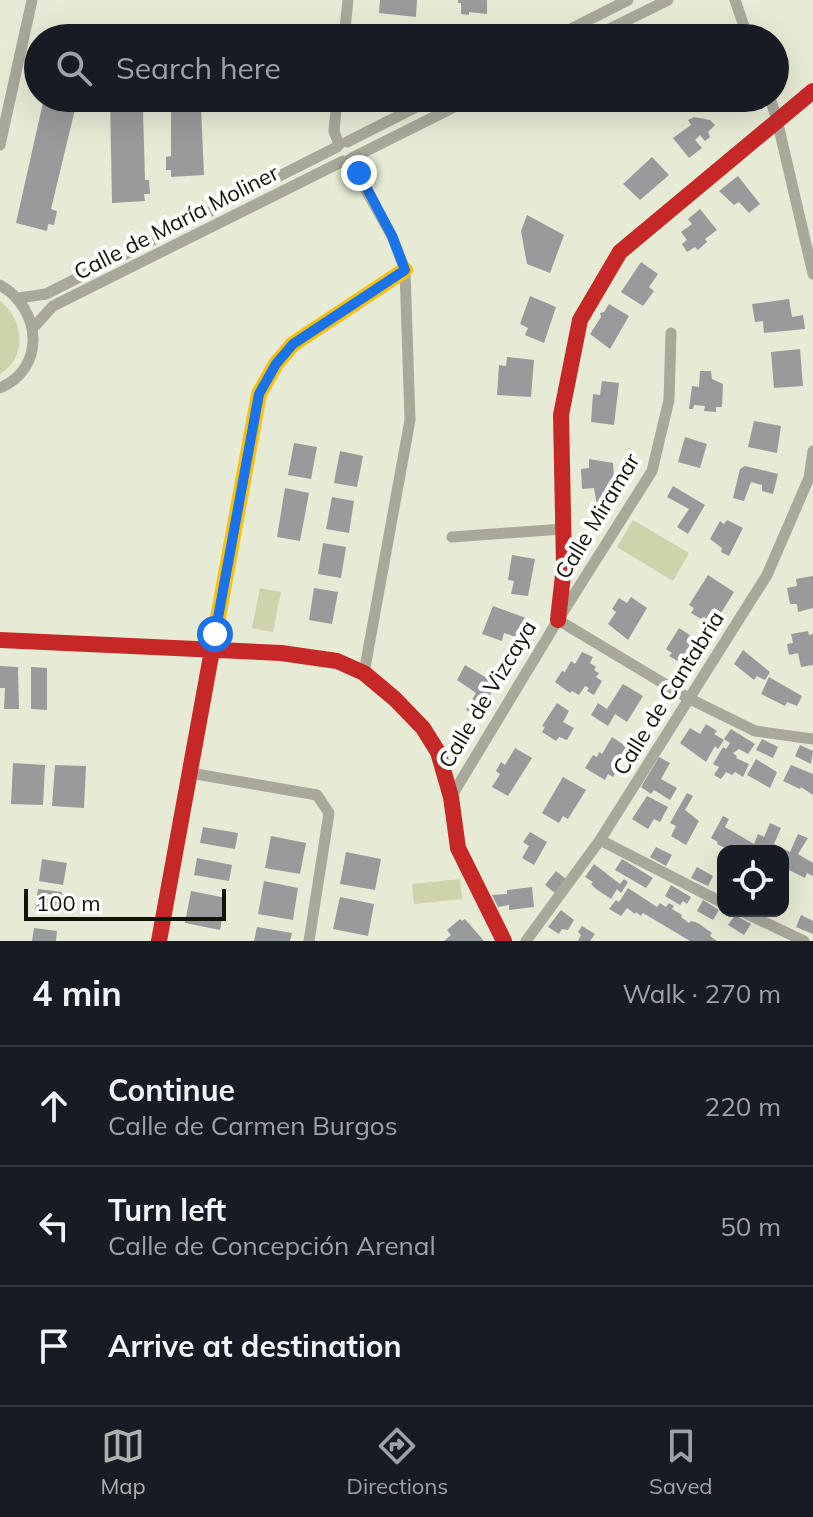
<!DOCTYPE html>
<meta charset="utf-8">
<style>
:root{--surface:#171b24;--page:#242831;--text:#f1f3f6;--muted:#9ea1a6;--line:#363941;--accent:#aeb0ab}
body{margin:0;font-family:Mulish,sans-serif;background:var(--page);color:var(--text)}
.controls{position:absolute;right:24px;bottom:24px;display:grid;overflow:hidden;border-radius:16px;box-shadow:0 8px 32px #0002}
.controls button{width:72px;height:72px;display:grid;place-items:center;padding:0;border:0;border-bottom:2px solid var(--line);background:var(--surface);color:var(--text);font:40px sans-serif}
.scale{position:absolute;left:24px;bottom:20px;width:202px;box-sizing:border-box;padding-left:8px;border:4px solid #131407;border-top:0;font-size:22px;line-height:28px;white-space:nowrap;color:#131407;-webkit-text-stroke:6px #fff;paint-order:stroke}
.stop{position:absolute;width:24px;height:24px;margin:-18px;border:6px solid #1a73e8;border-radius:50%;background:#fff}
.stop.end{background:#1a73e8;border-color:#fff;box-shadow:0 2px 8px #0008}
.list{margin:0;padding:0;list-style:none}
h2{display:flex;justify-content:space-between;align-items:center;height:104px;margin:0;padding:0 32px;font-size:34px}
h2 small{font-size:26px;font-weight:400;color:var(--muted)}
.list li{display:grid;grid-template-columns:52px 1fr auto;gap:24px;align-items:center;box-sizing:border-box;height:120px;padding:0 32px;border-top:2px solid var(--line)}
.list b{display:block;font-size:30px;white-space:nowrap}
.list p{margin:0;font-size:26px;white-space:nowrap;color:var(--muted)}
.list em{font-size:26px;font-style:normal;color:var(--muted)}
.icon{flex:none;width:44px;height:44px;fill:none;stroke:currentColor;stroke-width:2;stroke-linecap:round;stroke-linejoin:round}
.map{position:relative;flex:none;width:813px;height:941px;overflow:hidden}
.search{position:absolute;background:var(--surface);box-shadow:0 8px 32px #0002;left:24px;right:24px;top:24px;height:88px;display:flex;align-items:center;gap:20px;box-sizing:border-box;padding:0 28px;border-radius:44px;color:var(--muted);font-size:30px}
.sheet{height:464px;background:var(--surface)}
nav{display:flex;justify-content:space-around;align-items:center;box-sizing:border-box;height:112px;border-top:2px solid var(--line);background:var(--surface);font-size:22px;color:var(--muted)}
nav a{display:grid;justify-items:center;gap:4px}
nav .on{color:var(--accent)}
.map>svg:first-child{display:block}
.green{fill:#cfd3ab}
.building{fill:#999a9c}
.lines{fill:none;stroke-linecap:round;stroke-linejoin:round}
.street{stroke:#a8a99b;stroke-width:11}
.slow{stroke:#ffc107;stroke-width:16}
.jam{stroke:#c62828;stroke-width:16}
.route{stroke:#1a73e8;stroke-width:10}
.labels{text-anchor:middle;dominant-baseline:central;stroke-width:8;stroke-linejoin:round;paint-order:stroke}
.street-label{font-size:22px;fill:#131407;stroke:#fff}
</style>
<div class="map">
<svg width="813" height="941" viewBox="0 0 813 941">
<rect width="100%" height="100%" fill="#e7ead4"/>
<path class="green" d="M0,301c24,18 28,56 0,73z
M633,520l56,33 -16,28 -56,-34z
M260,588l21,4 -8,40 -21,-4z
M460,879l2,20 -48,5 -2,-20z"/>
<path class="building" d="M380,0h37l-1,17 -37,-4z
M458,0h29v14l-18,-2v3l-8,-1v-11h-3z
M456,27l28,3 -1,8h-25v-3h-3z
M376,30l38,3 -1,5h-38z
M44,98h49v2l-16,1 -26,108 6,2 -3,14 -6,-1 -1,7 -31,-8z
M110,98h84v10l7,1 3,66 -33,2v-7h-5v-13l5,-1v-46h-28l2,70h4l1,14h-6l1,7 -33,2z
M694,117l16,3 5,5 -7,7 2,5 -5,4 -5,-6 -5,5 7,8 -13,10 -16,-20 18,-13 -3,-5z
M652,157l17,18 -29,25 -17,-16z
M738,176l22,28 -11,9 -10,-11 -5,3 -15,-14z
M700,209l17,21 -12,9 2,3 -9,8 -3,-3 -8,5 -5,-8 5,-4 -6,-8 11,-8 -4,-5z
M527,215l37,20 -14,38 -23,-9 -6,-33z
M641,262l17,12 -9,13 5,4 -11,15 -22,-14z
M530,296l26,11 -12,36 -19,-8 3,-7 -8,-4z
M789,299l3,18 11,-2 2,14 -41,4 -1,-12 -8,1 -3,-18z
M609,304l20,12 -19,33 -20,-15 11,-17 -1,-4 4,-1z
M800,349l3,37 -29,2 -3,-36z
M507,357l27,3 -3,37 -34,-2 2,-30 7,1z
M700,371h11l1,8 11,5 -1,23h-6v5l-12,-1 1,-5 -11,-1 -1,4h-4l3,-23 7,1z
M602,381l17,2 -5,42 -23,-3 2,-28 7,1z
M754,421l27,5 -4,27 -29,-6z
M685,437l22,7 -7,24 -22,-6z
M294,443l23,4 -6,32 -23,-4z
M340,451l23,5 -6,31 -23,-4z
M589,459l24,4 2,31h-5v10h-4v8h-8l-4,-24 -12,1 -1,-20 8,-1z
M745,466l33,8 -5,20 -11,-3v-6l-11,-3 -7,19 -11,-3 7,-29z
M673,486l32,19 -17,29 -11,-7 12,-18 -22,-12z
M285,488l24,5 -9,48 -23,-4z
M332,497l22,4 -5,32 -23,-4z
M727,520l16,8 -14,28 -8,-4 1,-4 -12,-9 10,-18 4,3z
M323,543l23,4 -5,31 -23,-4z
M512,555l23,4 -7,37 -17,-2 3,-13 -6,-1z
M708,575l26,17 -21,34 -22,-13 3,-5 -5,-3z
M813,576v32l-15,4 -1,-8h-7l-3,-16 10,-2 -1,-7z
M314,588l24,4 -6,32 -23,-4z
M631,597l16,11 -19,32 -20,-16 8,-12 -4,-3 7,-11 8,5z
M493,606l33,12 -7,20 -15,-5 -2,8 -20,-7z
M679,628l24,16 -4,7 -6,-4 -5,9 5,3 -5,8 -19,-11 3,-3 -6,-4z
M808,631l1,4 4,-1v31l-12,2 -3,-14 -9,2 -2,-11 6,-1 -2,-9z
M743,650l27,22 -5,8 -8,-4 -3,4 -20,-16z
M582,652l11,5 -3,6 6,4 -2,3 5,3 -3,4 6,4 -8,14 -7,-4 2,-3 -4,-2 -6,9 -7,-4 -2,2 -15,-11 7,-11 3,1 6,-11 4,3z
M465,665l32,19 -20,32 -11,-6 10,-17 -19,-13z
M0,666l18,1 1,42h-15l1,-21h-5z
M31,667l16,1v42l-16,-1z
M769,677l33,19 -5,10 -10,-4 -2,4 -24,-12z
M623,684l20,12 -16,26 -12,-8 -7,12 -17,-11 7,-12 9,6z
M557,703l12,8 -6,11 11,6 -7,12 -8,-3 -3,4 -14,-9 3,-5 -3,-1z
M706,724l11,7 -3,3 10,6 -6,9 -3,-3 -9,16 -26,-19 10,-15 10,6z
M731,729l24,15 -7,10 -9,-5 -6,4 4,3 -1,2 13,6 -6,13 -8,-5 -3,3 -6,-3 -5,7 -7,-4 5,-8 -6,-3 10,-17 3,2 4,-6 -6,-4z
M612,737l18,12 -17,28 -5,-3 -3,6 -20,-12 8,-13 4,2 2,-5 3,2z
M762,739l16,8 -5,11 -17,-8z
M800,745l13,6 -2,13 -16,-8z
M515,748l17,10 -24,38 -16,-9 8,-13 -4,-3 5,-9 4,3z
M659,757l11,6 -9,16 16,9 -7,12 -16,-10 -3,4 -10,-7z
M756,759l21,13 -7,16 -23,-13z
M13,763l32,2 -2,40 -32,-1z
M55,765l31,1 -2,42 -32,-2z
M791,765l22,9v21l-12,-8 -1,2 -17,-8z
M563,777l23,13 -18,29 -5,-3 -4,7 -17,-10z
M687,793l6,3 -8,14 14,11 -13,24 -15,-9 5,-10 -6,-3z
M647,796l21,11 -8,15 -6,-3 -6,10 -16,-10z
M723,816l6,3 -4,8 29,17 4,-10 6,3 6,-14 11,5 -7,16 16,8 8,-18 10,4 -10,16 15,9v13l-6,-3 -2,5 -22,-11 2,-4 -2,-1v-11h-52l-14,-7 1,-2 -7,-4z
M203,827l35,6 -3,16 -35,-6z
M530,832l17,10 -13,23 -12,-7 7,-12 -6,-4z
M271,836l35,7 -6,31 -35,-6z
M656,847l16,8 -6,11 -16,-9z
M346,852l35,7 -6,31 -35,-6z
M197,858l35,7 -3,16 -35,-6z
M42,859l25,4 -4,22 -24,-4z
M622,859l31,19 -7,10 -31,-18z
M594,864l26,20 4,-5 4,3 -7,11 -4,-4 -6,10 -15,-10 -5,-5 2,-2 -8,-5z
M697,867l16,9 -5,10 -17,-8z
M556,871l10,8 -11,14 -10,-8z
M264,881l34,7 -5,32 -35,-6z
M671,885l20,12 -4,7 -4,-3 -3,4 -15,-9z
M532,887l2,20 -25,3v-5l-11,2 -6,-12 15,-1v-4z
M628,888l29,19 3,-4 6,4 3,-4 5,3 -2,3 10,6 -1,2 8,6 2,-2 7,2 14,10 -2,3 7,5h-27l-47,-28 -2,3 -5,-4 -1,2 -8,-6 -6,8 -12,-7 7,-9 3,2z
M38,889l24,3 -2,21 -25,-3z
M191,891l35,7 -6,32 -35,-7z
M340,897l34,7 -6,32 -35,-7z
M703,900l16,10 -6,10 -16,-9z
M561,910l13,10 -6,10 -6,-1 -3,5 -11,-7z
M735,915l16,9 -7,11 -16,-10z
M801,915l12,6v13l-17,-7z
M460,919l2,2 3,-2 19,22h-40l7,-6 -4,-5z
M582,926l13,8 -5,7h-12l3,-6 -3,-3z
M257,927l35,6 -2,8h-36z
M34,928l23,3 -1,10h-24z"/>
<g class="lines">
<path class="street" d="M735,0l13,38
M344,38l4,-38
M553,38l75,-38
M591,38l77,-38
M337,98l-3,33 5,14
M770,98l7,22 36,154
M347,142l87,-44
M0,145l32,-145
M352,158l120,-60
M349,160l43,76 13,34 5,150 -46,253
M0,285c41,23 47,83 0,103
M19,298l27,-4 291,-147
M33,328l20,-22 290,-145
M452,537l111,-8
M558,620l130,78 67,33 58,8
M190,773l127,22 12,18 -20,128
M451,797l107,-177 94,-149 17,-71 2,-67
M600,840l123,63
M741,911l63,30
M526,941l74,-101 167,-265 42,-97 4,-27"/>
<path class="slow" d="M217,623l42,-229 17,-30 17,-20 112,-74"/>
<path class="jam" d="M558,620l6,-54 -3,-151 19,-95 40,-68 193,-161
M0,640l281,13 56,8 27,12 31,26 28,29 15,24 13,45 7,51 46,93
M159,941l58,-318"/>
</g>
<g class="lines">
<path class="route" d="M215,634l44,-240 17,-30 17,-20 112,-74 -13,-34 -33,-63"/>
</g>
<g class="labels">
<g class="street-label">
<text transform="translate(176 222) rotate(-27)">Calle de María Moliner</text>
<text transform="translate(597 516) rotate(-59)">Calle Miramar</text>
<text transform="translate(668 693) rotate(-58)">Calle de Cantabria</text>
<text transform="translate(487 694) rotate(-59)">Calle de Vizcaya</text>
</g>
</g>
</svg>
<div class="controls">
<button><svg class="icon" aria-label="locate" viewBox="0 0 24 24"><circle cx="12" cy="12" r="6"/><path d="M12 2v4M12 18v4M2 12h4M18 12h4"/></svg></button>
</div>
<div class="scale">100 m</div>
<div class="stop" style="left:215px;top:634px"></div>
<div class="stop end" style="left:359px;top:173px"></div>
<div class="search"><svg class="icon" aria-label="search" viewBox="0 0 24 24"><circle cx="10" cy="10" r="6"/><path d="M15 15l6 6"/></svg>Search here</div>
</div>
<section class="sheet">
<h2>4 min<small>Walk · 270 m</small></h2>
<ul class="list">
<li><svg class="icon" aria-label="ahead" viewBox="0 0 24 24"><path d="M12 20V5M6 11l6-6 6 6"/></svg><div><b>Continue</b><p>Calle de Carmen Burgos</p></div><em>220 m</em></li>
<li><svg class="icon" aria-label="left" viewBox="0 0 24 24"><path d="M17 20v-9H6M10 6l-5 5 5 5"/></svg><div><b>Turn left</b><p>Calle de Concepción Arenal</p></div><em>50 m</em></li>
<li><svg class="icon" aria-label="arrive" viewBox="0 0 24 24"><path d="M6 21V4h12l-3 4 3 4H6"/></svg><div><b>Arrive at destination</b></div></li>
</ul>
</section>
<nav>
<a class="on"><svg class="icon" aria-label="map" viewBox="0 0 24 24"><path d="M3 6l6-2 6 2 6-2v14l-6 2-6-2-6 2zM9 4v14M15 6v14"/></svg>Map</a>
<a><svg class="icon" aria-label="directions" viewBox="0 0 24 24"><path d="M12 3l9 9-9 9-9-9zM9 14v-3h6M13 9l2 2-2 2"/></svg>Directions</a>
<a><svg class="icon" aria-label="saved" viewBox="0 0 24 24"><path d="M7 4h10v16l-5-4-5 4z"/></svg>Saved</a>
</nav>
